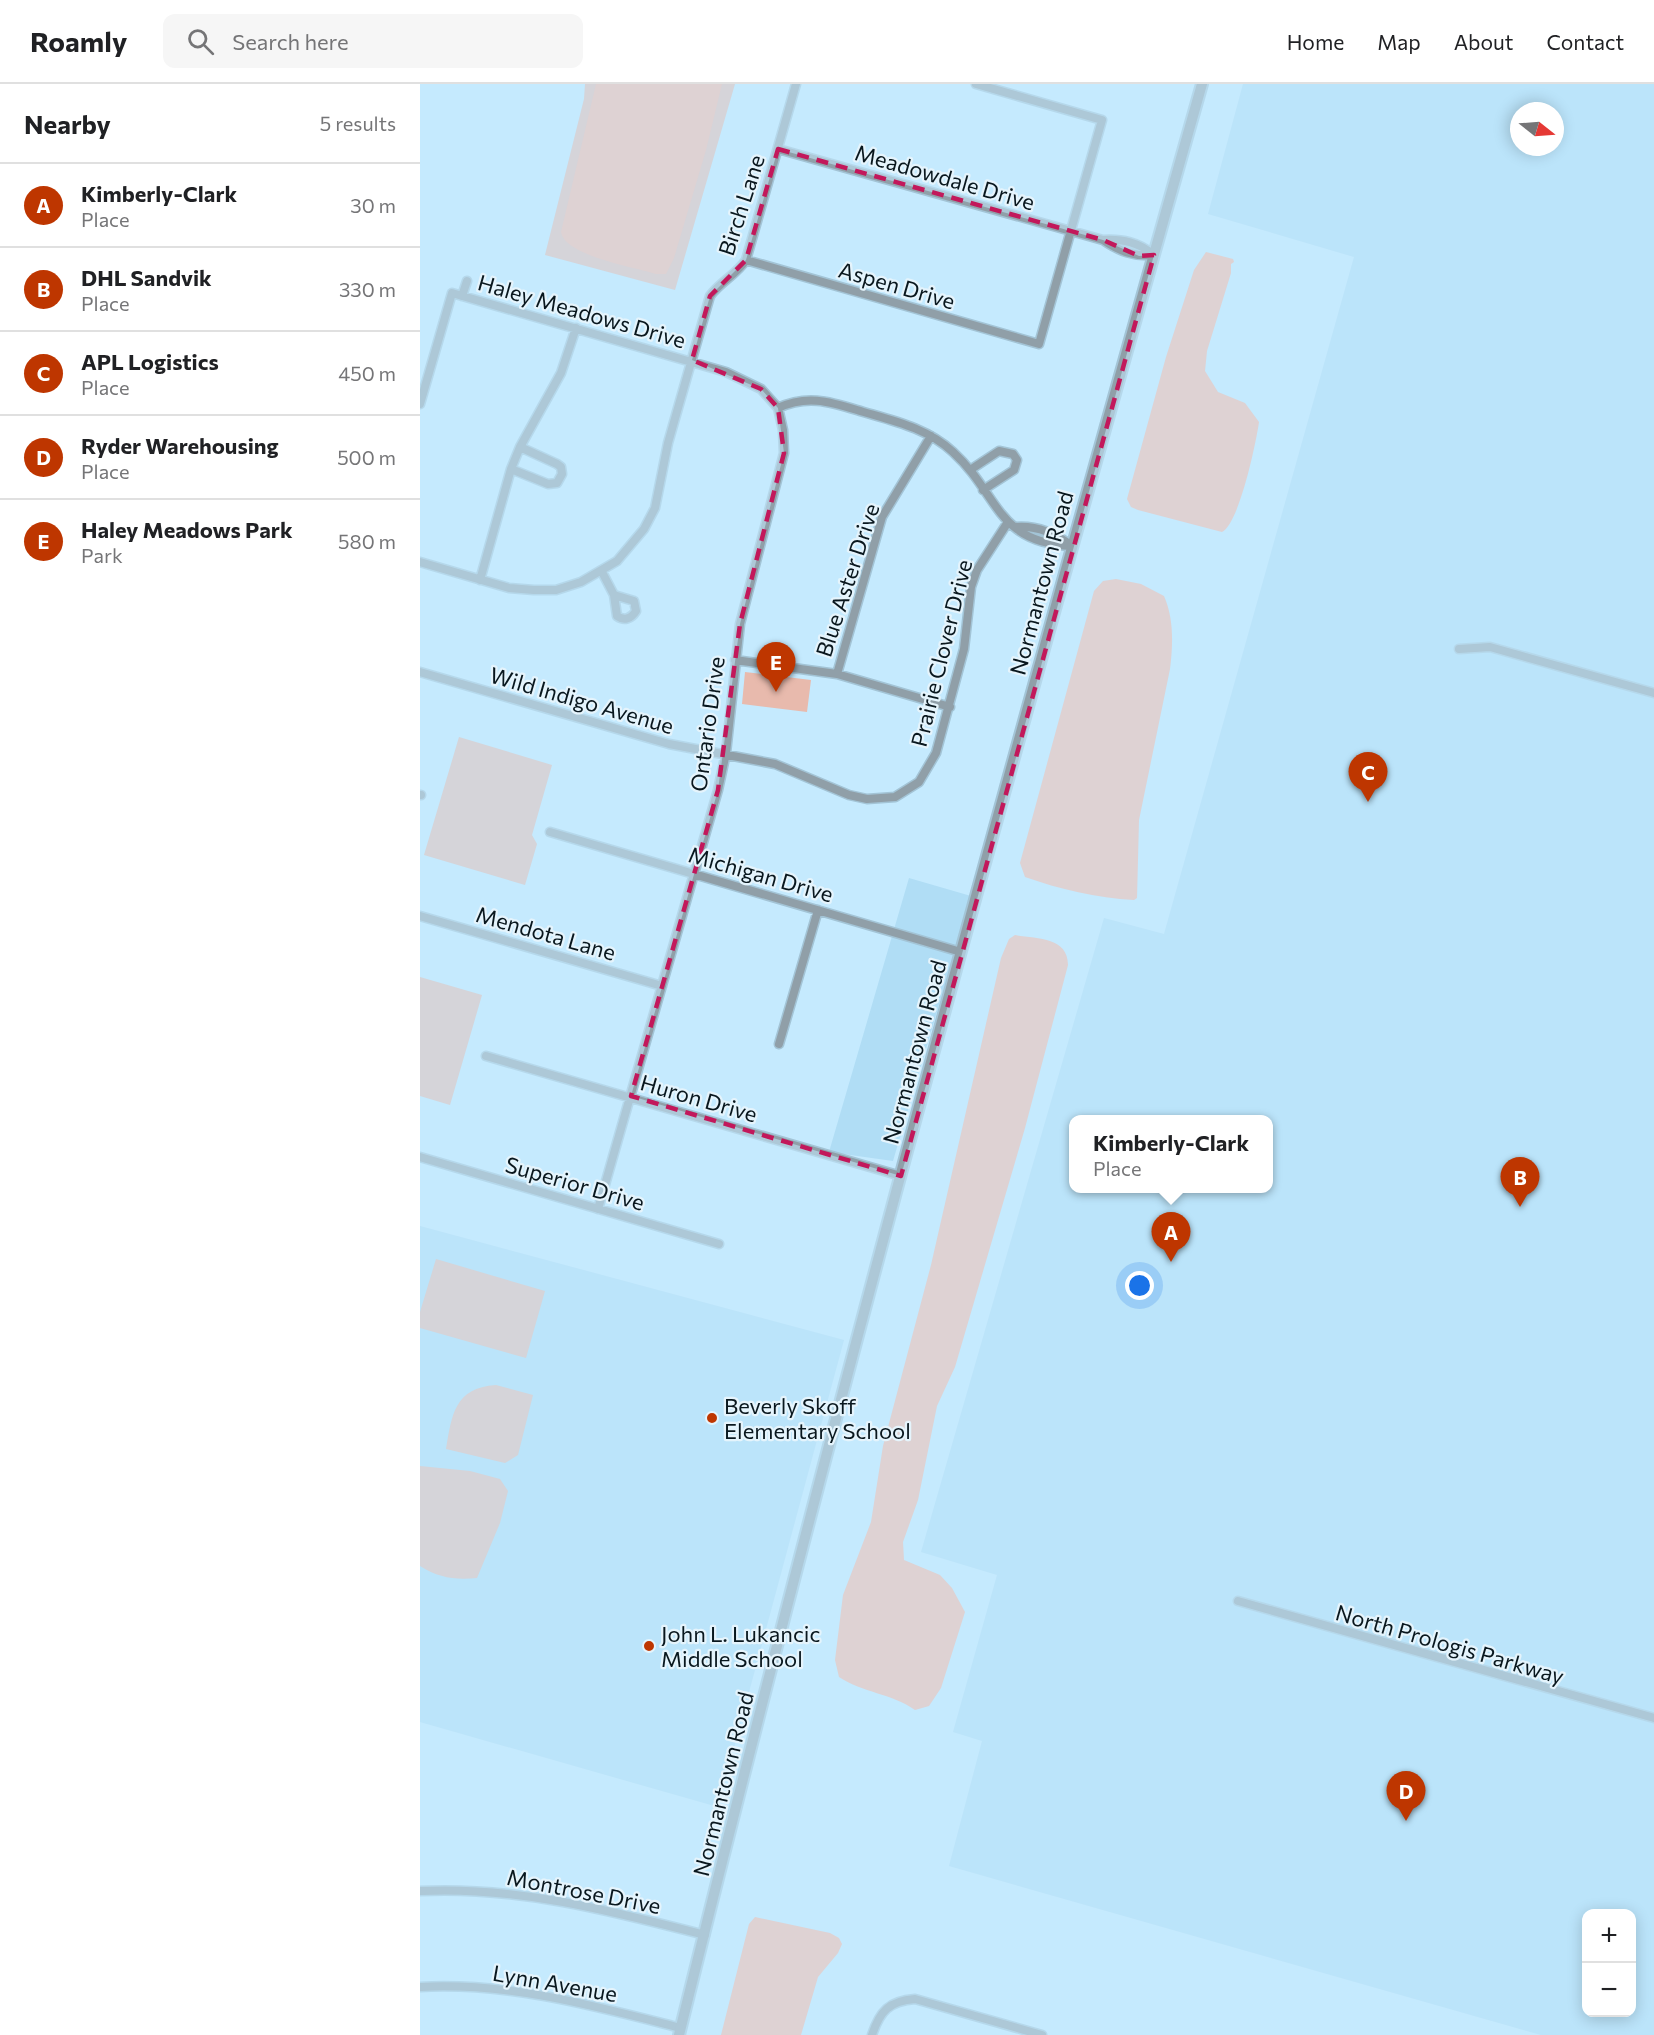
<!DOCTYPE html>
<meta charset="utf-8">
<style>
:root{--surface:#fff;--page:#f6f6f6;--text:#202124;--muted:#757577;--line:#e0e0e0;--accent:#be3600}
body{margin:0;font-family:Commissioner,sans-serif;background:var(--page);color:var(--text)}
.controls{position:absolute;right:18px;bottom:18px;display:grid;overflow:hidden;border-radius:12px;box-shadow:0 3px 15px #0003}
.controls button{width:54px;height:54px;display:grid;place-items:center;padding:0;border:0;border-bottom:2px solid var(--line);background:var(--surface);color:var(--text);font:30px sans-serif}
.compass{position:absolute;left:1090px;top:18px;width:54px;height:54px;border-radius:50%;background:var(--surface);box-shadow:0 3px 15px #0003;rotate:107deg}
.you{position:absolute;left:720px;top:1202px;width:21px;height:21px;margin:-15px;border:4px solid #fff;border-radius:50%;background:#1a73e8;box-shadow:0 0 0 9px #1a73e833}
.badge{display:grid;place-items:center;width:39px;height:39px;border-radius:50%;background:var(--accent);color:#fff;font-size:20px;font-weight:700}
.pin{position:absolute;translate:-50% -50px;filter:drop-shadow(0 2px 3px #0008)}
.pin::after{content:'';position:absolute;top:32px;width:21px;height:18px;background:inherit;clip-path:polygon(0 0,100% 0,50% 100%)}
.popup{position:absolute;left:649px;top:1031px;width:204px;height:78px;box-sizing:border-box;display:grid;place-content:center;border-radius:12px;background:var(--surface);filter:drop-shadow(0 2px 4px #0005);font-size:20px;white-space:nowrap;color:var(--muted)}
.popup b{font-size:22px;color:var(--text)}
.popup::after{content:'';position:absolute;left:50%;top:100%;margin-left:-12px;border:12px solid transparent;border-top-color:var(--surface)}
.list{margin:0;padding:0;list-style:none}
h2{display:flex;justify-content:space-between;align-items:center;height:78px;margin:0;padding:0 24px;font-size:26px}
h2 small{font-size:20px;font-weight:400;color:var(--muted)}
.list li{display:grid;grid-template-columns:39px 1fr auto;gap:18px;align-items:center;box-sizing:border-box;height:84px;padding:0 24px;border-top:2px solid var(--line)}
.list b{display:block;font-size:22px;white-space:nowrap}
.list p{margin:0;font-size:20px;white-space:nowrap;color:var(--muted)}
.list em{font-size:20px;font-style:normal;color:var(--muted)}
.icon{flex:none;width:33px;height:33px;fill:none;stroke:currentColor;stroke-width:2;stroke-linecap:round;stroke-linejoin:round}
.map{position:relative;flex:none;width:1234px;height:1951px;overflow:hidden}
header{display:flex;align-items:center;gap:36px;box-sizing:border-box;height:84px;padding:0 30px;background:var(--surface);border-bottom:2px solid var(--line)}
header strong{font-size:28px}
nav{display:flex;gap:33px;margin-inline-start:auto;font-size:21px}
.search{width:420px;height:54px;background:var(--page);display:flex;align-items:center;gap:15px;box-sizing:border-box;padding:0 21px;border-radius:12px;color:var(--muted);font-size:22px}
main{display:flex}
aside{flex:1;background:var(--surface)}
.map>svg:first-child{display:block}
.built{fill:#b0ddf5;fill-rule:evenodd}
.green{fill:#e8baad}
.water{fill:#fdb5a0}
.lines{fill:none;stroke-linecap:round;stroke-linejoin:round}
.minor-casing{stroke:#a3c4d6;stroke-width:11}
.tertiary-casing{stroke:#a3c4d6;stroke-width:14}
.minor{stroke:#909fa8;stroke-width:8}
.tertiary{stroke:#909fa8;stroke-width:10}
.marked{fill:none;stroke:#c2185b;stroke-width:4.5;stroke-dasharray:12 8;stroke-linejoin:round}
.poi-dot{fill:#be3600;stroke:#e5f4fc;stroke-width:2}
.labels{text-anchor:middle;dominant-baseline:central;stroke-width:4.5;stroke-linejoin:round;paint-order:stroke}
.street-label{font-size:22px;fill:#09171e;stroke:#e5f4fc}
.poi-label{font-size:22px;fill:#09171e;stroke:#e5f4fc;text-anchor:start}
</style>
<header>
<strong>Roamly</strong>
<div class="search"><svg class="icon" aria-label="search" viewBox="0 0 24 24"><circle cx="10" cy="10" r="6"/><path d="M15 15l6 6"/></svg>Search here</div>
<nav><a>Home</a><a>Map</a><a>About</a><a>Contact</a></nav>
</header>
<main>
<aside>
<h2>Nearby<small>5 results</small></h2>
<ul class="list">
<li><span class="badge">A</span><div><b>Kimberly-Clark</b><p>Place</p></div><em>30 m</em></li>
<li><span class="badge">B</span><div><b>DHL Sandvik</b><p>Place</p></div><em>330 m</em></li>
<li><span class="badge">C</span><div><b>APL Logistics</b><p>Place</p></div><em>450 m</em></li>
<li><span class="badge">D</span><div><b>Ryder Warehousing</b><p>Place</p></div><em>500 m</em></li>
<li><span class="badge">E</span><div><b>Haley Meadows Park</b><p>Park</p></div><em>580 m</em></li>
</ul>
</aside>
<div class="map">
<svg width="1234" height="1951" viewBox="0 0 1234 1951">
<rect width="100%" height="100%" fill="#c5eafe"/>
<path class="built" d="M823,0h411v1951h-113l-592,-169 33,-125 -29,-9 44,-157 -76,-23 183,-634 60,16 190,-677 -146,-43zM1099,27h36v36h-36zM654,1036h195v68h-195zM1166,1830h46v98h-46z
M489,794l62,18 -78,265 -64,-9z
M0,1142l424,114 -126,467 -298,-85z"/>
<path class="green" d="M165,0h150l-60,206 -130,-35 39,-156z
M325,588l66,8 -4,32 -65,-8z
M39,653l93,28 -20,70 5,9 -12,41 -101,-30z
M0,893l62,18 -32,110 -30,-9z
M16,1175l109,32 -19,67 -106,-30v-16z
M76,1301l37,10 -15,60 -13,8 -59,-14c6,-34 8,-61 50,-64z
M0,1382l50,5 30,8 8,12 -8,32 -23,55c-22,2 -38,0 -57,-12z"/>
<path class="water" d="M176,0h126l-16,66 -32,108 -8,16h-10c-22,-7 -91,-18 -95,-42z
M786,168l27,7 1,3 -3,2v9l-24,78 -2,20 13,21 27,11 14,19c-3,21 -20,102 -37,110l-84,-22 -7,-3 -4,-8 39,-142 28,-87z
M696,495l25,5 23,12c10,23 9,48 6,73l-31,151 -2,78 -3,2c-37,-2 -75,-11 -109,-23l-5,-14 74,-272 9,-10z
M595,851c23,4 53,2 53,30l-43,163 -70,239 -18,39 -19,94 -15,42 1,18 36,15 12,13 13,24 -24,76 -12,18 -14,4c-24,-17 -52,-17 -76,-33l-4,-17 8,-65 28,-73 12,-76 48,-181 70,-307 8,-19z
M335,1833l75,16 9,5 3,6 -4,9 -20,24 -17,58h-80l28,-111z"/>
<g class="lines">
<g class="minor-casing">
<path id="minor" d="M358,65l325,91c16,11 31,17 51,15
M683,156c20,-1 35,2 51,15
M326,176l293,84 63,-224 -126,-36
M42,212l5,-15
M0,320l32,-111 274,79 35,17 17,19 5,22 1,23 -44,171 -14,129 -8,37 -120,419
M358,324c28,-13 50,-7 79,2 33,10 69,17 96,42 46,42 43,91 119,94
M91,385l37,15 9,-1 5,-9 -1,-7 -4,-3 -37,-17
M550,386l29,-19 14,3 4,6 -3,10 -31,20
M595,443c22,-2 40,6 57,19
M0,478l89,26 25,2h22l25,-8 36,-21 27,-32 11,-21 13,-65 42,-147c10,-14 26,-21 36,-36l50,-176
M182,488l12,23 3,21c7,5 14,3 19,-5l-2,-10 -20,-6
M60,496l31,-111 9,-22 41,-74 15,-45
M1039,565l31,-2 164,46
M315,576l102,14 113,33
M0,588l249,72 106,20 74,31 18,4 28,-2 24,-15 17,-29 28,-104 7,-62 6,-17 31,-48
M417,590l45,-157 49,-81
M0,711h1
M130,748l411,120
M0,832l242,70
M359,960l39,-134
M66,972l415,120
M0,1073l299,87
M818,1517l416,117
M0,1807c97,-5 192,20 285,44
M0,1903c89,-5 175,19 261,41
M452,1951c8,-24 17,-34 43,-36l127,36"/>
</g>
<g class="tertiary-casing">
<path id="tertiary" d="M259,1951c161,-654 340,-1303 523,-1951"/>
</g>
<use href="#minor" class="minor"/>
<use href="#tertiary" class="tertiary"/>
</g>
<path d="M0 0H1234V1951H0ZM358,65l325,91 36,16 15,-1 -253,921 -270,-80 87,-306 22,-166 44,-171 -6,-45 -17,-19 -69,-29 18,-64 36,-36z" fill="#c5eafe" fill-opacity=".55" fill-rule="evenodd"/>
<path class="marked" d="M358,65l325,91 36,16 15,-1 -253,921 -270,-80 87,-306 22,-166 44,-171 -6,-45 -17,-19 -69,-29 18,-64 36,-36z"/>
<g class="poi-dot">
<circle cx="292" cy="1334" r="6"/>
<circle cx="229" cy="1562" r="6"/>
</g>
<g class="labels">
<g class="street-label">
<text transform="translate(525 93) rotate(16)">Meadowdale Drive</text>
<text transform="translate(321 121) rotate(-72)">Birch Lane</text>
<text transform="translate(477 201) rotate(16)">Aspen Drive</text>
<text transform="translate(162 227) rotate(16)">Haley Meadows Drive</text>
<text transform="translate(427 496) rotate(-72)">Blue Aster Drive</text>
<text transform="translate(621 499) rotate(-75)">Normantown Road</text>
<text transform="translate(521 569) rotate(-76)">Prairie Clover Drive</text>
<text transform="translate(162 616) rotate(16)">Wild Indigo Avenue</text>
<text transform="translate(287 640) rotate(-82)">Ontario Drive</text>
<text transform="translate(341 790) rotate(16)">Michigan Drive</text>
<text transform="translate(126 849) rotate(16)">Mendota Lane</text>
<text transform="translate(494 968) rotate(-75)">Normantown Road</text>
<text transform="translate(279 1014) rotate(16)">Huron Drive</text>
<text transform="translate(155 1099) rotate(16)">Superior Drive</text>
<text transform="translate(1030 1560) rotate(16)">North Prologis Parkway</text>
<text transform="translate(303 1700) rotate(-76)">Normantown Road</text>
<text transform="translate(164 1807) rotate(11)">Montrose Drive</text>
<text transform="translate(135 1899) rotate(10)">Lynn Avenue</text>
</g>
<g class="poi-label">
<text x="304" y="1321">Beverly Skoff<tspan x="304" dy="25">Elementary School</tspan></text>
<text x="241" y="1549">John L. Lukancic<tspan x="241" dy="25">Middle School</tspan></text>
</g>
</g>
</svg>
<div class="controls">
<button>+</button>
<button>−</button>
</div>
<svg class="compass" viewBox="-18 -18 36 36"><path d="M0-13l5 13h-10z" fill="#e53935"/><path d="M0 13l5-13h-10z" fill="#757577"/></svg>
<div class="you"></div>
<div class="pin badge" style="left:751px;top:1178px">A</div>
<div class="popup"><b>Kimberly-Clark</b>Place</div>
<div class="pin badge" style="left:1100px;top:1123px">B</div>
<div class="pin badge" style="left:948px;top:718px">C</div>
<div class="pin badge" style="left:986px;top:1737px">D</div>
<div class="pin badge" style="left:356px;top:608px">E</div>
</div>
</main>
